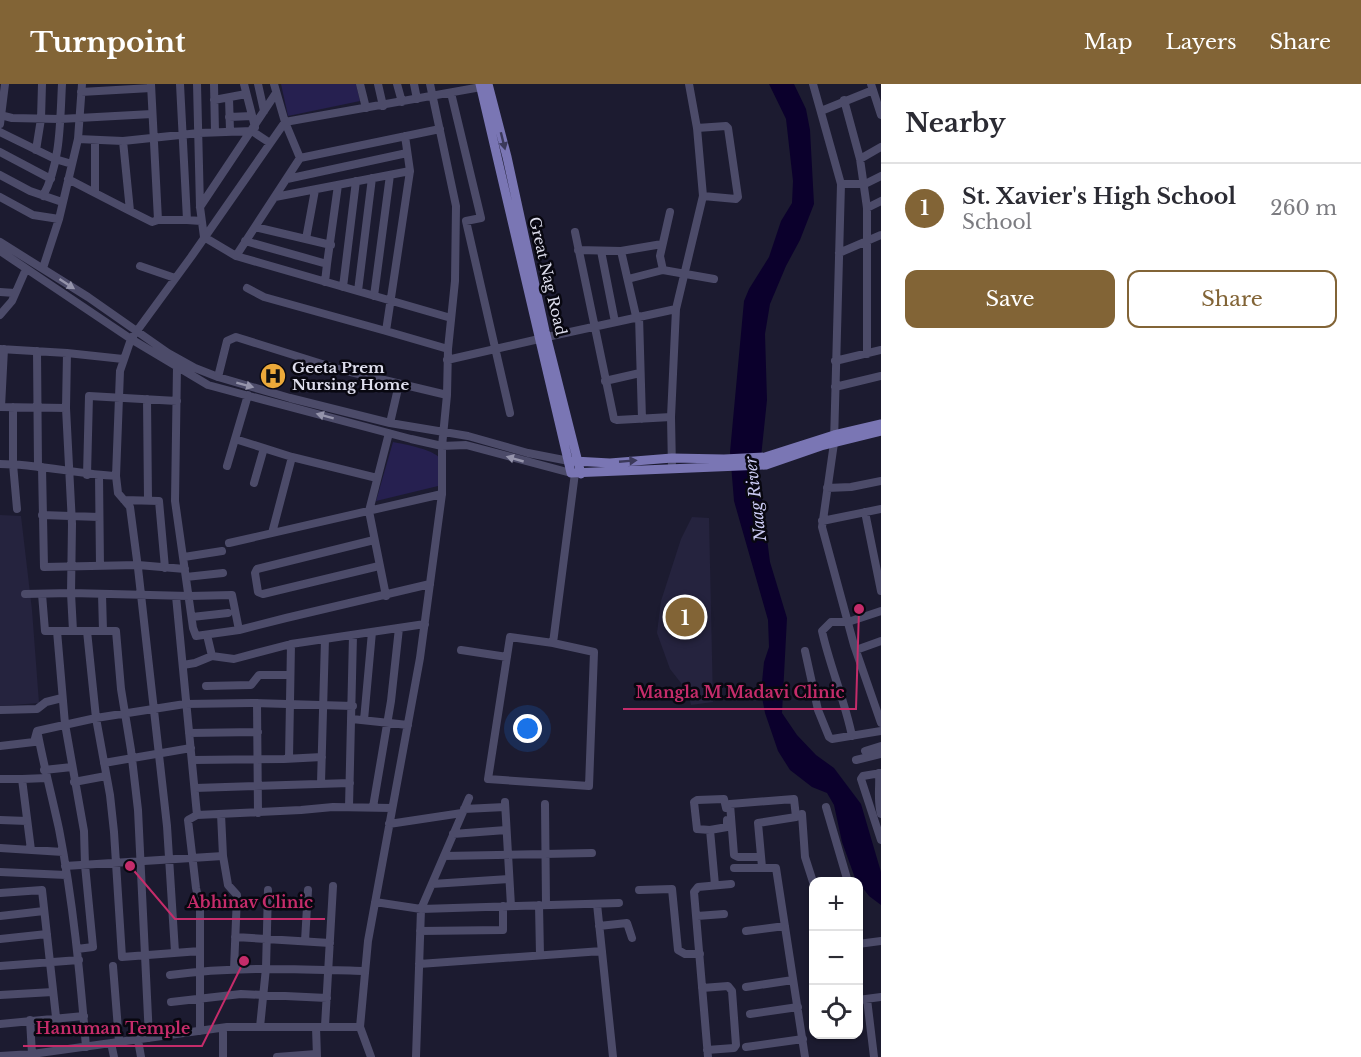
<!DOCTYPE html>
<meta charset="utf-8">
<style>
:root{--surface:#fff;--page:#f2f2f3;--text:#2b2b33;--muted:#7c7c81;--line:#e1e1e2;--accent:#826436}
body{margin:0;font-family:"Libre Baskerville",serif;background:var(--page);color:var(--text)}
.controls{position:absolute;right:18px;bottom:18px;display:grid;overflow:hidden;border-radius:12px;box-shadow:0 2px 4px #0004}
.controls button{width:54px;height:54px;display:grid;place-items:center;padding:0;border:0;border-bottom:2px solid var(--line);background:var(--surface);color:var(--text);font:30px sans-serif}
.you{position:absolute;left:528px;top:645px;width:21px;height:21px;margin:-15px;border:4px solid #fff;border-radius:50%;background:#1a73e8;box-shadow:0 0 0 9px #1a73e833}
.badge{display:grid;place-items:center;width:39px;height:39px;border-radius:50%;background:var(--accent);color:#fff;font-size:20px;font-weight:700}
.pin{position:absolute;translate:-50% -50%;border:3px solid #fff;box-shadow:0 2px 6px #0006}
.list{margin:0;padding:0;list-style:none}
h2{display:flex;justify-content:space-between;align-items:center;height:78px;margin:0;padding:0 24px;font-size:26px}
h2 small{font-size:20px;font-weight:400;color:var(--muted)}
.list li{display:grid;grid-template-columns:39px 1fr auto;gap:18px;align-items:center;box-sizing:border-box;height:90px;padding:0 24px;border-top:2px solid var(--line)}
.list b{display:block;font-size:22px;white-space:nowrap}
.list p{margin:0;font-size:20px;white-space:nowrap;color:var(--muted)}
.list em{font-size:20px;font-style:normal;color:var(--muted)}
.actions{display:flex;gap:12px;padding:18px 24px}
.actions a{flex:1;padding:14px 0;border:2px solid var(--accent);border-radius:12px;text-align:center;font-size:21px;color:var(--accent)}
.actions .main{background:var(--accent);color:#fff}
.icon{flex:none;width:33px;height:33px;fill:none;stroke:currentColor;stroke-width:2;stroke-linecap:round;stroke-linejoin:round}
.map{position:relative;flex:none;width:881px;height:973px;overflow:hidden}
header{display:flex;align-items:center;gap:36px;box-sizing:border-box;height:84px;padding:0 30px;background:var(--accent);color:#fff}
header strong{font-size:28px}
nav{display:flex;gap:33px;margin-inline-start:auto;font-size:21px}
main{display:flex}
aside{flex:1;background:var(--surface)}
.map>svg:first-child{display:block}
.built{fill:#25233e}
.green{fill:#262050}
.water{fill:#0b002c}
.lines{fill:none;stroke-linecap:round;stroke-linejoin:round}
.minor{stroke:#4c4b69;stroke-width:8}
.major{stroke:#7a76b4;stroke-width:9}
.oneway{fill:#3b395a}
.oneway2{fill:#9594ab}
.labels{text-anchor:middle;dominant-baseline:central;stroke-width:5;stroke-linejoin:round;paint-order:stroke}
.street-label{font-size:15px;fill:#dedeed;stroke:#080710}
.poi-label{font-size:15px;font-weight:bold;fill:#dedeed;stroke:#080710;text-anchor:start}
.water-label{font-size:16px;font-style:italic;fill:#cacaf2;stroke:#080710}
.leader{fill:none;stroke:#c52c6a;stroke-width:2}
.callout-dot{fill:#c52c6a;stroke:#080710;stroke-width:2}
.callout-label{font-size:16px;text-anchor:middle;font-weight:bold;fill:#c52c6a;stroke:#080710;stroke-width:5;stroke-linejoin:round;paint-order:stroke}
</style>
<header>
<strong>Turnpoint</strong>
<nav><a>Map</a><a>Layers</a><a>Share</a></nav>
</header>
<main>
<div class="map">
<svg width="881" height="973" viewBox="0 0 881 973">
<rect width="100%" height="100%" fill="#1c1b30"/>
<path class="built" d="M0,431l21,1 11,94 7,93 -39,3z
M692,433l17,1 4,184 -22,3 -3,-13 -18,-23 -13,-36 4,-32 20,-62z"/>
<path class="green" d="M281,0h75l4,17 -72,15z
M393,358c10,2 46,8 48,19 1,8 -2,17 -3,25l-62,15z"/>
<path class="water" d="M769,0h25l12,25 4,21 4,74 -14,36 -14,26 -16,38 -5,30 2,66 -8,76 11,86 17,56 -5,95 15,22 19,20 18,13 27,36 20,68v33l-12,-9 -14,-18 -13,-36 -8,-37 -7,-12 -15,-6 -22,-17 -12,-19 -13,-38 -4,-21 3,-30 5,-15 -1,-27 -34,-119 -4,-49 14,-151 5,-12 20,-32 12,-36 11,-18 1,-22 -7,-62z"/>
<g class="lines">
<path class="minor" d="M151,0l7,136h29
M180,0l7,136 14,1
M197,0l3,123 4,30 32,19 215,62
M214,0l1,48
M244,0l11,43
M258,0l6,27
M274,0l11,38 15,36
M360,0l6,24
M378,0l5,22
M397,0l5,18
M414,0l3,15
M813,0l28,100 -7,259 -12,84 32,118 27,78
M871,0l10,31
M81,8l70,-4
M451,9l30,125 -15,3 44,192
M229,14l1,33
M214,16l32,-6
M844,16l16,59 7,49v146
M821,27l52,-21
M0,31l12,3 48,1 92,-5
M229,33l23,-1
M0,40l5,-40
M697,44l29,-2 2,2 10,69 -2,2 -33,-3
M0,48l55,27 17,5
M405,52l5,35 -24,160 62,18 7,-68 1,-75 -26,-122
M78,55l4,-55
M95,56v53l35,18
M36,66l5,-31 1,-35
M0,68l51,27
M860,75l21,-12
M0,91l30,16 32,11
M68,95l27,14
M287,95l120,-26
M841,100h24l16,-8
M43,112c18,-33 17,-76 19,-112
M0,113l33,18 26,4
M275,113l135,-26
M200,123l76,-114
M867,124l14,-7
M670,128l-10,44 3,14 51,9
M158,136l-6,2 -22,-11 -7,-70 76,-8 53,-2 18,12
M255,143l76,18
M575,148l39,187 3,1 54,-3
M306,155l9,-49
M245,157l82,23 -2,18
M0,158l88,55 80,56 27,15 23,9 72,21 100,25 78,13 60,17 41,8
M578,166l43,1 41,-7
M0,167l131,88 77,46 203,54 31,7 24,-1 105,28
M601,167l14,71
M621,167l15,65
M839,169l42,-18
M236,172l64,-98 140,-29
M327,180l11,-79
M140,182l35,12
M43,184l16,-49 19,-80 45,2
M628,195l35,-9
M343,203l13,-106
M247,204l17,9 122,34
M358,207l14,-113
M0,208l15,1
M374,212l16,-121
M0,231l12,-14 14,-32
M639,232l3,103
M547,253l129,-28
M0,265l67,4 -1,55 6,116 -1,69 2,38
M37,267l1,116
M67,269l56,6
M447,276l92,-21
M835,277l46,-11
M177,282l-2,135 18,127 3,8 43,-6 47,-12 144,-34
M218,293l9,-36 9,-4 102,32 109,26 1,-46
M605,297l35,-8
M835,303l46,-11
M147,315l1,101
M0,323l66,1
M1,323l3,-58
M13,323v57l4,45
M390,339l9,-39
M235,355l57,18 85,21
M0,380c39,0 77,10 116,12
M227,382l21,-71
M42,383l2,100 94,-2 47,4
M672,385l-1,-52 5,-108 27,-113 -6,-68 -8,-44
M87,391l2,-79 88,5
M99,391l1,91
M254,399l10,-35
M827,404l24,-1 30,-6
M124,416l35,1 6,67
M865,428l16,79
M42,431l57,2
M822,437l59,-12
M272,449l20,-76
M374,456l-117,29 -2,4 3,19 5,2 116,-28
M229,459l213,-49
M184,473l38,-6
M186,493l37,-4
M25,510l46,-1 118,3 43,-1 7,35
M42,510l3,37h71l5,58 10,61 7,60 11,228
M102,510l1,37
M176,512l21,219 104,-5 32,-3 59,1
M386,512l-17,-85 20,-78
M192,533l36,-4
M57,547l8,93 19,107 1,34 8,82 -16,2
M87,547l9,87 14,77 4,37 8,125 78,-6
M207,551l5,21
M510,553l43,6 41,9 -5,134 -101,-7z
M553,559l22,-170
M461,566l46,7
M856,566l25,-9
M805,567l13,59 11,27 3,2 49,-8
M183,581l12,-2 17,-7 22,3 57,-15 134,-20
M206,602l45,-1 8,-10h30
M257,619l1,110
M0,626l37,-1 9,-7 16,-4
M352,635l56,6
M364,636l8,-88
M189,649l69,-1
M38,651c6,31 14,62 21,94 14,72 21,145 27,218
M852,652c-7,-35 -22,-69 -30,-105l9,-9h17l33,-11
M0,662l34,-4 3,-11 59,-13 89,-14 67,-1 101,3
M865,667l16,-5
M289,674l2,-114
M193,676l91,-1 38,-2
M856,676l25,-6
M104,679l87,-15
M44,686l28,-3
M879,689c1,14 -2,28 2,41
M881,689l-18,3 -2,3 20,61
M0,695h22l9,71
M22,695l25,-1
M74,698l32,-6
M321,699l4,-144
M195,704l155,-5
M505,718l6,104
M545,720l1,101
M349,723l4,-172
M373,723l18,-106 8,-73
M826,723l22,75
M464,725l41,-2
M221,730l2,42
M802,730l3,43 9,28
M197,731l-9,5 8,68 4,18v125
M0,736l27,1
M389,740l73,-11
M710,746l17,-3v-7
M453,750l53,-4
M0,764l63,4
M444,772l148,-3
M761,773h-23l-4,-2 -4,-51 64,-5 2,18 -38,6 4,44
M65,782l158,-10 5,29 9,10 -3,74
M734,784h42l29,189
M0,788l66,3
M432,800l77,-5
M715,801l-5,-55 -13,-1 -3,-27 3,-2 27,-1 2,9
M639,806l33,-1 6,61 7,4h15
M0,809l42,-3 14,127
M375,818l46,7 198,-6
M597,820l16,153
M539,821l1,50
M0,832l44,-5
M697,832l27,-2
M599,842l28,-3 5,15
M420,847l83,-1v-24
M746,847l39,-5
M235,853l95,6
M0,855l47,-5
M305,857l3,-51
M858,860l23,-3
M175,868l-8,-126 -29,-258 -8,-61 -12,-14 -2,-17 4,-105 11,-32 60,-82 94,-135 196,-35
M419,880l183,-13
M0,882l79,-6
M113,882l6,76
M170,891c65,-9 130,-6 195,-4
M746,903l47,-7
M702,904l26,-2 4,5 4,54 -2,3 -27,2
M0,911l53,-3
M867,915l7,58
M858,916l23,-3
M171,918l70,-8 86,4
M750,930l48,-7
M30,936l2,34
M0,940l84,-8
M325,942l8,-140
M260,943l6,-59 2,-78
M316,943l1,30
M223,944v29
M138,956l3,17
M111,959l3,14
M746,963l57,-8
M0,972l32,-2 195,-27h133
M277,973l39,-3
M371,973l-11,-30 8,-86 52,-283 22,-164v-48l5,-51
M416,973l5,-148 48,-111
M708,973l-14,-165 4,-5 33,-3"/>
<path class="major" d="M480,0l91,389 195,-8 55,-19 60,-15
M488,0l19,73 38,174 36,143
M574,377l36,2 62,-5 52,1 41,-2 69,-22 47,-11"/>
</g>
<defs><path id="oneway-solid" d="M-6-.8H1V-3.2L6.5 0L1 3.2V.8H-6Z" transform="scale(1.5)"/></defs>
<g class="oneway">
<use href="#oneway-solid" transform="translate(503 57) rotate(76)"/>
<use href="#oneway-solid" transform="translate(628 377) rotate(-5)"/>
</g>
<g class="oneway2">
<use href="#oneway-solid" transform="translate(67 200) rotate(33)"/>
<use href="#oneway-solid" transform="translate(245 301) rotate(15)"/>
<use href="#oneway-solid" transform="translate(325 332) rotate(-165)"/>
<use href="#oneway-solid" transform="translate(515 375) rotate(-164)"/>
</g>
<defs>
<g id="hospital-disc" transform="scale(1.35)"><circle r="9.5" fill="#eca93a" stroke="#080710"/><path d="M-5-5h3v3.5h4V-5h3V5h-3V1.5h-4V5h-3Z" fill="#111"/></g>
</defs>
<g fill-rule="evenodd">
<use href="#hospital-disc" x="273" y="292"/>
</g>
<g class="labels">
<g class="street-label">
<text transform="translate(548 192) rotate(77)">Great Nag Road</text>
</g>
<g class="poi-label">
<text x="292" y="283">Geeta Prem<tspan x="292" dy="17">Nursing Home</tspan></text>
</g>
<g class="water-label">
<text transform="translate(755 415) rotate(-97)">Naag River</text>
</g>
</g>
<path class="leader" d="M859 525L856 625H623M130 782L175 835H325M244 877L202 962H23"/>
<g class="callout-dot">
<circle cx="859" cy="525" r="6"/>
<circle cx="130" cy="782" r="6"/>
<circle cx="244" cy="877" r="6"/>
</g>
<g class="callout-label">
<text x="740" y="614">Mangla M Madavi Clinic</text>
<text x="250" y="824">Abhinav Clinic</text>
<text x="113" y="950">Hanuman Temple</text>
</g>
</svg>
<div class="controls">
<button>+</button>
<button>−</button>
<button><svg class="icon" aria-label="locate" viewBox="0 0 24 24"><circle cx="12" cy="12" r="6"/><path d="M12 2v4M12 18v4M2 12h4M18 12h4"/></svg></button>
</div>
<div class="you"></div>
<div class="pin badge" style="left:685px;top:533px">1</div>
</div>
<aside>
<h2>Nearby<small></small></h2>
<ul class="list">
<li><span class="badge">1</span><div><b>St. Xavier's High School</b><p>School</p></div><em>260 m</em></li>
</ul>
<div class="actions"><a class="main">Save</a><a>Share</a></div>
</aside>
</main>
